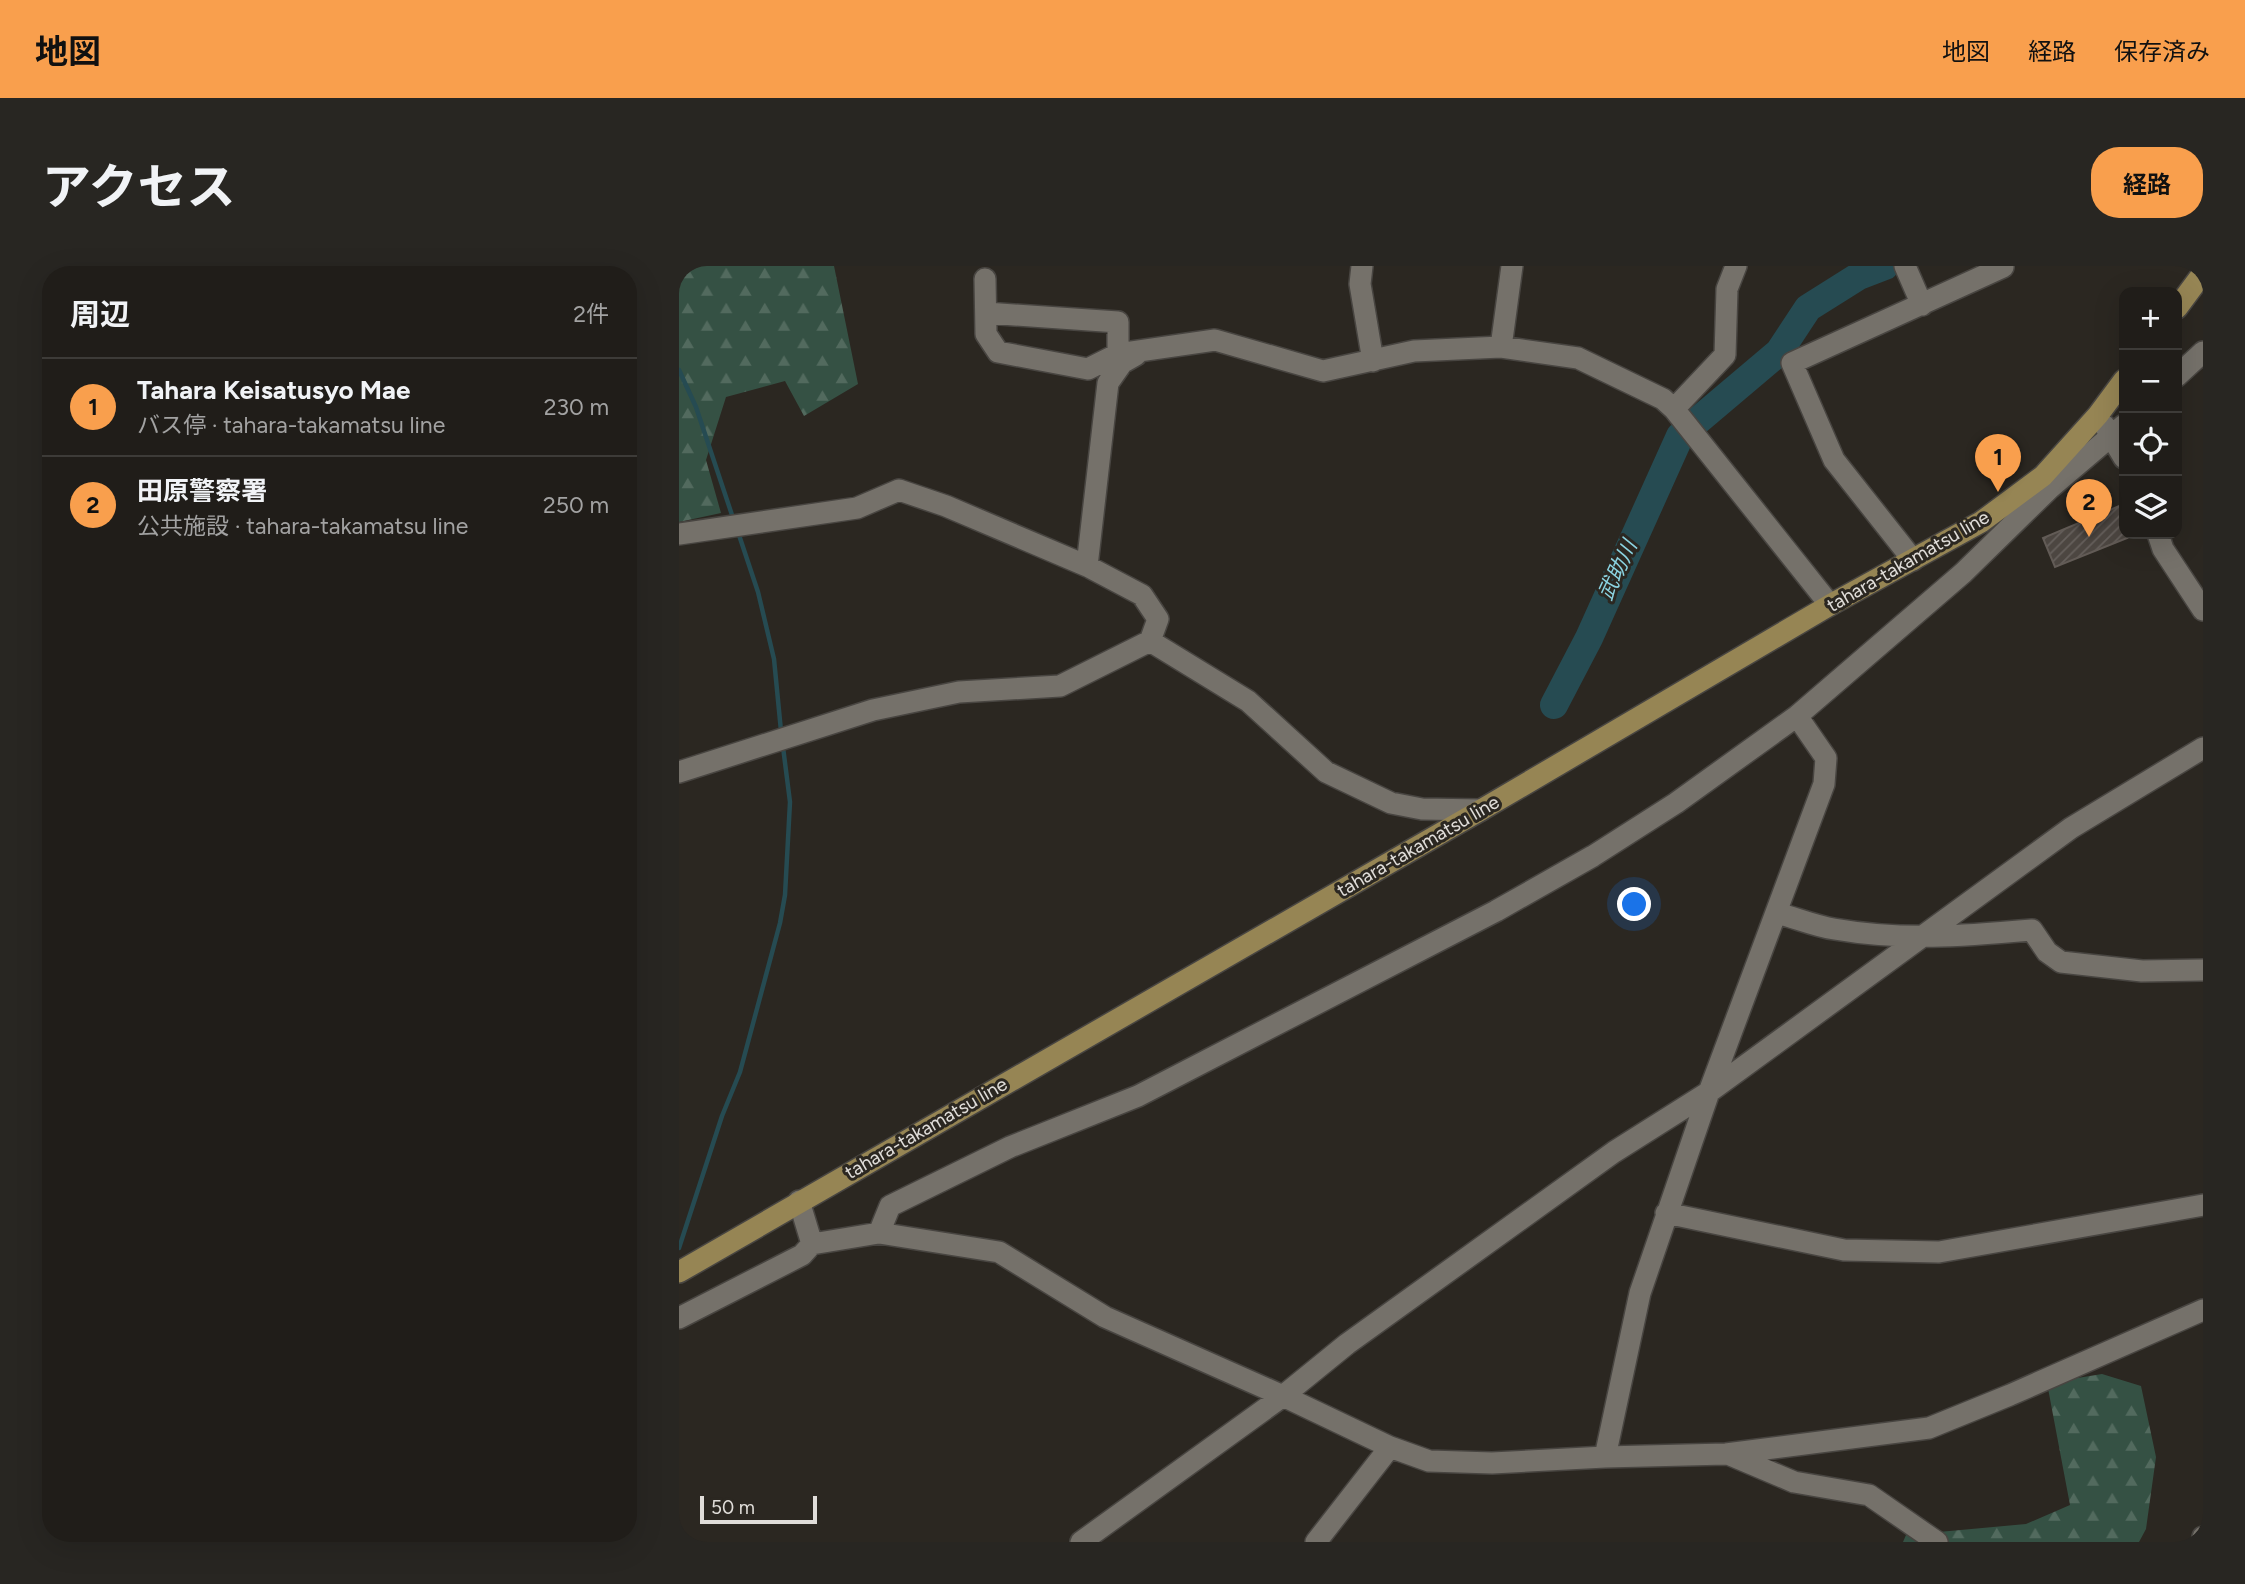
<!DOCTYPE html>
<html lang="ja">
<meta charset="utf-8">
<style>
:root{--surface:#201d19;--page:#282622;--text:#f1f3f6;--muted:#a2a2a2;--line:#3d3b38;--accent:#f99f4d}
body{margin:0;font-family:Figtree,"Noto Sans JP",sans-serif;background:var(--page);color:var(--text)}
.controls{position:absolute;right:21px;top:21px;display:grid;overflow:hidden;border-radius:14px;box-shadow:0 7px 28px #0002}
.controls button{width:63px;height:63px;display:grid;place-items:center;padding:0;border:0;border-bottom:2px solid var(--line);background:var(--surface);color:var(--text);font:35px sans-serif}
.scale{position:absolute;left:21px;bottom:18px;width:117px;box-sizing:border-box;padding-left:7px;border:4px solid #e0ddd9;border-top:0;font-size:19px;line-height:24px;white-space:nowrap;color:#e0ddd9;-webkit-text-stroke:5px #2b2721;paint-order:stroke}
.you{position:absolute;left:956px;top:639px;width:24px;height:24px;margin:-18px;border:5px solid #fff;border-radius:50%;background:#1a73e8;box-shadow:0 0 0 10px #1a73e833}
.badge{display:grid;place-items:center;width:46px;height:46px;border-radius:50%;background:var(--accent);color:#111;font-size:23px;font-weight:700}
.pin{position:absolute;translate:-50% -58px;filter:drop-shadow(0 2px 4px #0008)}
.pin::after{content:'';position:absolute;top:37px;width:24px;height:21px;background:inherit;clip-path:polygon(0 0,100% 0,50% 100%)}
.list{margin:0;padding:0;list-style:none}
h2{display:flex;justify-content:space-between;align-items:center;height:91px;margin:0;padding:0 28px;font-size:30px}
h2 small{font-size:23px;font-weight:400;color:var(--muted)}
.list li{display:grid;grid-template-columns:46px 1fr auto;gap:21px;align-items:center;box-sizing:border-box;height:98px;padding:0 28px;border-top:2px solid var(--line)}
.list b{display:block;font-size:26px;white-space:nowrap}
.list p{margin:0;font-size:23px;white-space:nowrap;color:var(--muted)}
.list em{font-size:23px;font-style:normal;color:var(--muted)}
.icon{flex:none;width:38px;height:38px;fill:none;stroke:currentColor;stroke-width:2;stroke-linecap:round;stroke-linejoin:round}
.map{position:relative;flex:none;width:1524px;height:1276px;overflow:hidden;border-radius:28px}
header{display:flex;align-items:center;gap:42px;box-sizing:border-box;height:98px;padding:0 35px;background:var(--accent);color:#111}
header strong{font-size:33px}
nav{display:flex;gap:38px;margin-inline-start:auto;font-size:24px}
.intro{display:flex;align-items:center;justify-content:space-between;box-sizing:border-box;height:168px;padding:0 42px}
h1{margin:0;font-size:49px}
.button{padding:18px 32px;border-radius:28px;background:var(--accent);color:#111;font-size:24px;font-weight:700}
main{display:flex;gap:42px;padding:0 42px}
aside{flex:1;background:var(--surface);border-radius:28px;box-shadow:0 7px 28px #0002}
.map>svg:first-child{display:block}
.forest{fill:url(#forest-firs)}
.lines{fill:none;stroke-linecap:round;stroke-linejoin:round}
.stream{stroke:#264b52;stroke-width:4.5}
.river{stroke:#264b52;stroke-width:28}
.building{fill:url(#building-hatch);stroke:#625b56;stroke-width:2}
.minor-casing{stroke:#484541;stroke-width:24}
.major-casing{stroke:#484541;stroke-width:24}
.minor{stroke:#75716a;stroke-width:21}
.major{stroke:#968554;stroke-width:21}
.labels{text-anchor:middle;dominant-baseline:central;stroke-width:6;stroke-linejoin:round;paint-order:stroke}
.street-label{font-size:19px;fill:#e0ddd9;stroke:#2b2721}
.water-label{font-size:21px;font-style:italic;fill:#8bd3e1;stroke:#2b2721}
</style>
<header>
<strong>地図</strong>
<nav><a>地図</a><a>経路</a><a>保存済み</a></nav>
</header>
<div class="intro"><h1>アクセス</h1><a class="button">経路</a></div>
<main>
<aside>
<h2>周辺<small>2件</small></h2>
<ul class="list">
<li><span class="badge">1</span><div><b>Tahara Keisatusyo Mae</b><p>バス停 · tahara-takamatsu line</p></div><em>230 m</em></li>
<li><span class="badge">2</span><div><b>田原警察署</b><p>公共施設 · tahara-takamatsu line</p></div><em>250 m</em></li>
</ul>
</aside>
<div class="map">
<svg width="1524" height="1276" viewBox="0 0 1524 1276">
<defs>
<pattern id="forest-firs" width="22" height="20" patternUnits="userSpaceOnUse" patternTransform="scale(1.75)"><rect width="22" height="20" fill="#355144"/><path d="M5 1l3.5 6h-7zM16 11l3.5 6h-7z" fill="#526a5e"/></pattern>
<pattern id="building-hatch" width="6" height="6" patternUnits="userSpaceOnUse" patternTransform="scale(1.75)"><rect width="6" height="6" fill="#4c4641"/><path d="M-1 1l2-2M0 6l6-6M5 7l2-2" fill="none" stroke="#66605c"/></pattern>
</defs>
<rect width="100%" height="100%" fill="#2b2721"/>
<path class="forest" d="M0,0h155l24,118 -54,32 -19,-35 -59,16 -20,63 15,53 -42,9z
M1423,1108l39,12 15,71 -10,72 -7,13h-236l3,-7 120,-11 44,-19 -23,-122z"/>
<g class="lines">
<path class="stream" d="M0,104l17,37 38,114
M59,266l20,60 16,67 7,72
M0,982l43,-132 18,-44 40,-149 5,-28 5,-93 -7,-55"/>
<path class="river" d="M1016,157l84,-71 29,-44 51,-32 26,-10
M875,439l35,-67 91,-202"/>
</g>
<path class="building" d="M1445,238v30h13l-82,33 -12,-29z"/>
<g class="lines">
<g class="minor-casing">
<path id="minor" d="M683,0l-2,18 13,77
M1226,0l17,39
M306,13l1,55 12,18 90,17 30,-15 97,-14 108,31 91,-20 87,-4 77,11 85,41 11,10 156,196
M307,47l132,9v32
M822,81l11,-81
M1498,110l26,-24
M995,143l51,-54 2,-66 9,-23
M1426,160l19,32
M0,268l178,-26 42,-18 47,16 141,60 55,29 16,24 -8,22 -90,45 -101,6 -86,18 -194,62
M1479,268l5,15 40,61
M1234,294l-79,-100 -42,-97 211,-96
M408,300l21,-183 14,-20 14,-8
M471,375l98,60 78,71 65,31 31,6 59,1
M1098,647c19,5 38,13 57,16 69,12 129,7 198,1l15,22 14,10 81,9 61,-1
M120,935l13,43 67,-11 120,19 106,65 178,79 107,51 39,14 63,2 113,-6 121,-3 203,-26 81,-33 193,-85
M987,947l178,37 95,2 264,-47
M200,967l11,-27 120,-59 128,-51 358,-185 97,-55 83,-53 121,-87 166,-143 87,-85 74,-63
M0,1052l123,-63 10,-11
M1049,1188l66,28 75,13 68,47
M926,1191l35,-164 69,-201 115,-308 2,-26 -29,-42
M402,1276l202,-146 64,-52 267,-192 95,-60 362,-264 132,-80
M637,1276l74,-95
M1523,1276l1,-5"/>
</g>
<g class="major-casing">
<path id="major" d="M1498,42l26,-35
M0,1006l802,-462 349,-205 151,-83 62,-46 55,-61 26,-35"/>
</g>
<use href="#minor" class="minor"/>
<use href="#major" class="major"/>
</g>
<g class="labels">
<g class="street-label">
<text transform="translate(1229 295) rotate(-30)">tahara-takamatsu line</text>
<text transform="translate(739 580) rotate(-30)">tahara-takamatsu line</text>
<text transform="translate(247 862) rotate(-30)">tahara-takamatsu line</text>
</g>
<g class="water-label">
<text transform="translate(938 304) rotate(-65)">武助川</text>
</g>
</g>
</svg>
<div class="controls">
<button>+</button>
<button>−</button>
<button><svg class="icon" aria-label="locate" viewBox="0 0 24 24"><circle cx="12" cy="12" r="6"/><path d="M12 2v4M12 18v4M2 12h4M18 12h4"/></svg></button>
<button><svg class="icon" aria-label="layers" viewBox="0 0 24 24"><path d="M12 4l9 5-9 5-9-5zM3 14l9 5 9-5"/></svg></button>
</div>
<div class="scale">50 m</div>
<div class="you"></div>
<div class="pin badge" style="left:1319px;top:226px">1</div>
<div class="pin badge" style="left:1410px;top:271px">2</div>
</div>
</main>
